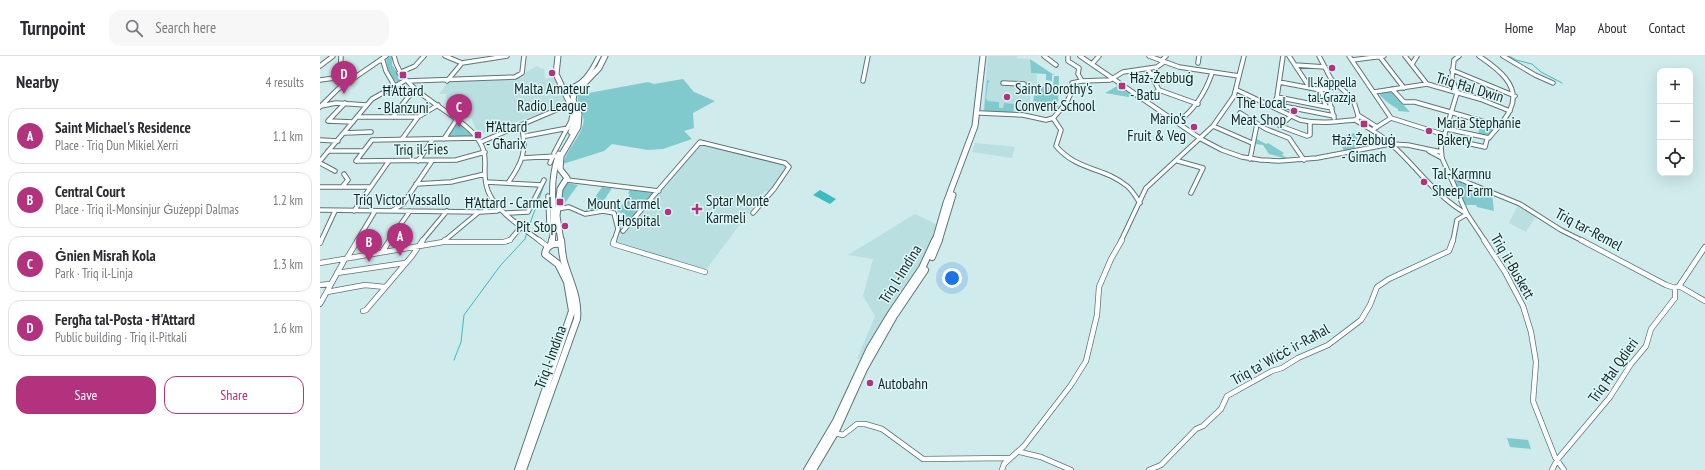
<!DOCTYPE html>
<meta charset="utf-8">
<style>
:root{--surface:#fff;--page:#f7f7f7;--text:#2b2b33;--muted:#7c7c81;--line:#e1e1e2;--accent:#b3327d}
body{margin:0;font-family:"PT Sans Narrow",sans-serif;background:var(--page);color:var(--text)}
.controls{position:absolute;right:12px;top:12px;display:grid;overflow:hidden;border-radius:8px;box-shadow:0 4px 16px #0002}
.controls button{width:36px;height:36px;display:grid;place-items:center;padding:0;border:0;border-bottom:1px solid var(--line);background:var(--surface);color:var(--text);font:20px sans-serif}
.you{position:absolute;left:632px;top:222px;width:14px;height:14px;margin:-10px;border:3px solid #fff;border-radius:50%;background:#1a73e8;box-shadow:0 0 0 6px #1a73e833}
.badge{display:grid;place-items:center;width:26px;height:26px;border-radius:50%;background:var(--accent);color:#fff;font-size:13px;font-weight:700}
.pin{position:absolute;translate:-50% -33px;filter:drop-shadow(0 1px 2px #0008)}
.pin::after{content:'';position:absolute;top:21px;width:14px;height:12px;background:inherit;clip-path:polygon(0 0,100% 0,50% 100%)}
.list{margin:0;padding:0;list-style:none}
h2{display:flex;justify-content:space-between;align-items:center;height:52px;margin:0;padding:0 16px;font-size:17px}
h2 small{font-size:13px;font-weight:400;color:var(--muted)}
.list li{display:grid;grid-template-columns:26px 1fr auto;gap:12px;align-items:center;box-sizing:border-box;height:56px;margin:0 8px 8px;padding:0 8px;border:1px solid var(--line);border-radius:12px}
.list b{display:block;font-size:15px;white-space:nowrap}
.list p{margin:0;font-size:13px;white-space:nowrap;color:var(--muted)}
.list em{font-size:13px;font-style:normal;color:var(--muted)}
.actions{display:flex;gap:8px;padding:12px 16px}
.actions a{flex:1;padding:9px 0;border:1px solid var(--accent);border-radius:12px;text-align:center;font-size:14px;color:var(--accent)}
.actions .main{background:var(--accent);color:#fff}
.icon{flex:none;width:22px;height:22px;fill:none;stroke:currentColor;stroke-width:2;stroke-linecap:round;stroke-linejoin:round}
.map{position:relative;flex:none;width:1385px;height:414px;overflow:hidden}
header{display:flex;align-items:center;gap:24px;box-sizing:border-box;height:56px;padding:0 20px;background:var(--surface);border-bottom:1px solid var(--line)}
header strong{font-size:19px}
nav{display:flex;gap:22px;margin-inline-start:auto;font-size:14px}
.search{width:280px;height:36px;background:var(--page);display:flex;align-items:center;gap:10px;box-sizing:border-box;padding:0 14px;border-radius:12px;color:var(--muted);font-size:15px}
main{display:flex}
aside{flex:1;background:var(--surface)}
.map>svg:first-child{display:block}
.built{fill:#badfe0}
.green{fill:#80cace}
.water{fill:#3fbbc0}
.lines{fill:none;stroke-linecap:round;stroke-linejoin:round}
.stream{stroke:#3fbbc0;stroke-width:1}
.minor-far1-casing{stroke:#5d7677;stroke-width:5.5}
.minor-casing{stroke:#5d7677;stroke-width:6}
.highway-far1-casing{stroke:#5d7677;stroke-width:7}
.highway-casing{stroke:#5d7677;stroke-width:8}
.minor-far1{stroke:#fff;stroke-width:3.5}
.minor{stroke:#fff;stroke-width:4.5}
.highway-far1{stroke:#fff;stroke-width:5}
.highway{stroke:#fff;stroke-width:6}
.poi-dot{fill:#b3327d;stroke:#dcf8f9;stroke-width:1.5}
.labels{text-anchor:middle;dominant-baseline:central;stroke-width:3;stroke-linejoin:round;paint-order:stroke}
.far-poi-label{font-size:13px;fill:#182323;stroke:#dcf8f9}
.poi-label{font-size:15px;fill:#182323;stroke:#dcf8f9;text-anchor:start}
.street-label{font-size:15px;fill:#182323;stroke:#dcf8f9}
</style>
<header>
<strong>Turnpoint</strong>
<div class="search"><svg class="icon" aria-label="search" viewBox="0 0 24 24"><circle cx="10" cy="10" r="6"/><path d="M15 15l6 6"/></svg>Search here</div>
<nav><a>Home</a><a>Map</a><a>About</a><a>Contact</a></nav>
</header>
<main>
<aside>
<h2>Nearby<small>4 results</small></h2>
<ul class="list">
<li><span class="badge">A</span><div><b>Saint Michael's Residence</b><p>Place · Triq Dun Mikiel Xerri</p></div><em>1.1 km</em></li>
<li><span class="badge">B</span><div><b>Central Court</b><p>Place · Triq il-Monsinjur Ġużeppi Dalmas</p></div><em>1.2 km</em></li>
<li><span class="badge">C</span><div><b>Ġnien Misraħ Kola</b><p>Park · Triq il-Linja</p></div><em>1.3 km</em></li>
<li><span class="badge">D</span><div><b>Fergħa tal-Posta - Ħ'Attard</b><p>Public building · Triq il-Pitkali</p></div><em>1.6 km</em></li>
</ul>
<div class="actions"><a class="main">Save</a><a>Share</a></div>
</aside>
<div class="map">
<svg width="1385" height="414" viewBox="0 0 1385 414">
<rect width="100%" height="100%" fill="#cfebec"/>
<path class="built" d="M668,0h30l-2,2 14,1 1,14 6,1v11h-6l-1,23 -6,3v3l-41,-2z
M217,10l5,3 2,-1 1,11 9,-3 12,29 -85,29 -4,-1 -6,-16 -3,1 -10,-10h-9l-3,-12 1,-2h-8l9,-12 72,-4 4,-1v-4z
M380,87l86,22v4l-17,23 -4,-1 -60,80 -91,-27 7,-9 -2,-1v-3l5,-5 5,1z
M655,87l22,2 18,2 -3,11 -40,-6z
M1198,149l18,11 -10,16 -17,-9z
M595,158l23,11 -4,13 -12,25 -20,28 -41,68h-4l18,-43 -12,-20 10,-37 -25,-4z"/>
<path class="green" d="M69,0h3v9l10,14 -5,3c-8,-5 -10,-15 -11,-24z
M710,3l24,16h-2v6l-6,-1v-6l-15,-1z
M734,20h5l-1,31c-9,3 -19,7 -25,-3l1,-12c8,-7 12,-6 21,-2v-3h-2z
M363,23l11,13 21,9 -22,12 1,15 -10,3 8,8 -29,10 -15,1 -36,-6 -8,7 -41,13c4,-15 17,-27 20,-39 3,-11 -7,-20 -5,-30l70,-13 6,2z
M667,24l3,1 -2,2 -2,15 2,3 11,1v6h4l1,-5 10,1 -1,10 -29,-2z
M799,29l21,14 -35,-6z
M1071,35l19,21 -12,-1v-2c-8,-4 -14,-9 -19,-15z
M1158,65l16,6 -6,10 -9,-2z
M137,66l16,14 -2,1h-24z
M1034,77l5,8 -5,2 1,6 -11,2 -2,-4h3l-4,-10z
M935,82l11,6 2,-1 16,10 -2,2 9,5 -22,-6 -6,-9 -8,-1z
M1137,123l35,15 2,17 -17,-4 -1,-2h-11l-13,-24z
M248,127l10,2 -16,22 -2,-1c0,-8 2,-17 8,-23z
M282,131l10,1 -11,17 4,1 -2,4 -19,3z
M310,134l24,3 -27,32h-9l-1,-6 4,-1 3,-5 -7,-1 13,-18 -2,-1z
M1187,382l21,2 3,9 -21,-2z"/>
<path class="water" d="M500,134l16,9 -6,5 -17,-9z"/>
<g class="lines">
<path class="stream" d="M1189,0l7,4 16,4 9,8 21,11
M208,173l17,-47
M134,304l7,-18 3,-27 36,-49 25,-27 2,-7"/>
<g class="minor-far1-casing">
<path id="minor-far1" d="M74,0c6,35 57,53 79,77 21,23 6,35 15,58 7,19 36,38 52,50
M125,0l17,7 45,-7
M724,0l12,9
M748,0v5l11,7 -1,6 4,7
M760,0l121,83 21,11 20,7 19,3 18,1 38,-3 73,-14 18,1 33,7
M829,0l30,11 60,9
M969,0l21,32
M999,0l12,23 22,20 5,16
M1029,0l42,62
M1085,0l22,28
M1139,0l-5,4 -2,18 5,15 -16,54 1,11 25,56 18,27
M1183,0l32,19 18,8
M1060,1l24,31
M60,4l3,1 3,10 8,14
M1032,4l32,-4
M841,5l5,-5
M878,7l1,-7
M772,8l7,-8
M1092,8l5,-8
M975,9l30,2
M0,10l13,-10
M1132,14l63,26
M79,17l16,-7 9,-10
M829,17l8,2
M20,22l1,-22
M0,24l37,-5
M88,25l107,-4 7,-4 2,-17
M127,25l15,-18
M543,25l5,-25
M959,26l42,8 17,-4
M683,27l21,1
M244,32c18,1 28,-18 35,-32
M1006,33l8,29
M1072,33l12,13h11l84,24
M839,34l39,14
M917,34l63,30c18,4 36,2 55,0l3,-2v-3
M1001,34l5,17
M1054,36l53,-8 53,15 30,12
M957,41l55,11
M824,44l15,-10 -11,-21
M964,45l-1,5 51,10
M1,50l15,-3 30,2
M0,51l18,-18 48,-33
M953,51l4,-10 6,-41
M972,52l-1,8 -11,10 27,10 3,-1v-12
M660,57l43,2 23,5 7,-2
M920,57l26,16 23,9 15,22
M1038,59l19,12
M37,61h61
M73,61l15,-20 10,-7
M733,62l8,12 -5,16c21,25 48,21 71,40 5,4 9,11 13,17
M733,62c9,-10 20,-20 19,-35l10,-2 28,-1 13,-8 34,-5 7,-5
M1071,62l54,17
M1035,64c12,7 25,14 36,24 26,23 45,53 76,70
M8,65l25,1
M8,65l17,-18
M858,66c17,-13 27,-28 34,-49
M893,70l39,17
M1127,73l42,9c7,-9 16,-17 21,-28 12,-24 -13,-42 -31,-54
M1052,74l19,-12
M24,77l27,-1
M206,80l42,-8
M1124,82l41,9 2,-8
M82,83l16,-22 20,-12
M124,83l13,-20
M0,84l18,1
M161,86l89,-38
M8,95h35
M1109,95l13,7
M234,97l17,-32 1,-6 -4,-10
M203,102l33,-2
M930,103l7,-35
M0,105l52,-62 34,-19
M36,105l16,-21 106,-2
M36,105l100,-1 29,-8
M98,105l15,-22
M858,105l25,7 -12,25
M0,107l15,8
M230,107l3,-7
M1129,116l10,7 61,25 41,26 22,11
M247,124l92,11
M166,126l55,3
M188,127c14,-20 20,-33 13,-58
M96,128l35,-2 34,-8
M0,131h50
M22,131l6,-7 -4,-6
M228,140l1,29h4
M237,153l12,-2 16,7 18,-3 11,2 4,16 -4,12
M0,154l160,2 17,-1 4,-2
M73,154l10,-6 29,-43
M34,155l35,-50
M164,155l9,-11
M187,157l21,-1 16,-32
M303,175l77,-89 85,21 4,4 -15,22 -21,24
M1,185l14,-30
M37,185l18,-30
M69,185l21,-30
M102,185l25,-30
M124,185l35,-29
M187,185l3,-1 11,-13
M801,185l25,-53 67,-62 21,-30 10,-40
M1133,185l4,-21 10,-6"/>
</g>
<g class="minor-casing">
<path id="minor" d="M219,184l9,7
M294,184l-1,4 92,28
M1164,184l21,32 18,34 8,26 5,30 -3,39 22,56 9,13
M1261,184l85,45 9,3 4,-2 26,15
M123,186l2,-2
M0,187l1,-3
M62,196l8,-12
M27,202l11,-18
M0,207l123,-21h61l6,-2
M17,217l68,-10
M0,229l11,-1
M1359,230l26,-39
M7,236l38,-7 20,2
M0,248l25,-45
M43,255l3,-1 46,-54 11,-16
M515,377l8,2 14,-11h8l17,5 41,30 87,-1
M700,396l21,5 30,13
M682,414l2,-6 20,-18 47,-61 15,-24 11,-46 2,-28 12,-28 11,-19
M829,414l12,-5 35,-36 7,-3 18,-17 6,-13 45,-25 10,-3 16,-10 30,-13 33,-25 9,-15 7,-18 12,-8 60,-28 4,-11
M1232,414l5,-10 53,-63 21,-33 15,-18 5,-17 24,-31v-10"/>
</g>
<g class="highway-far1-casing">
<path id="highway-far1" d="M238,0l-2,18 18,38 1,7 -4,13
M232,185c2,-10 1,-21 1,-31 -1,-20 -1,-38 6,-56
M241,185l-4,-25 3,-27 7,-11 -7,-9 1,-13 17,-29 1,-13 -6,-14 1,-6 25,-26 6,-12
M615,185l11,-38 29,-77 8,-70
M619,185l14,-46"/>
</g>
<g class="highway-casing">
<path id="highway" d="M231,189l1,-5
M612,201l7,-17
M198,414l54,-159 -5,-29 -9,-18 -13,-10c1,-8 7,-11 15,-10
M203,414l54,-151c2,-20 -6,-35 -12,-54 -3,-8 -3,-17 -4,-25
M487,414l29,-49 34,-73 20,-33 32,-47 13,-28
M493,414l22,-37 29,-64 30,-53 31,-46"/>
</g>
<use href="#minor-far1" class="minor-far1"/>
<use href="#minor" class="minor"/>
<use href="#highway-far1" class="highway-far1"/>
<use href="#highway" class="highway"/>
</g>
<g class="poi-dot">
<circle cx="1012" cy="12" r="4"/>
<circle cx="232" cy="17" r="4"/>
<rect x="79" y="15" width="8" height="8" rx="2"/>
<rect x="798" y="26" width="8" height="8" rx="2"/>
<circle cx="687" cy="41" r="4"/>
<circle cx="974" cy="55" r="4"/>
<rect x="1040" y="64" width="8" height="8" rx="2"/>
<circle cx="874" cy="71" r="4"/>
<circle cx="1109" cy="75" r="4"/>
<rect x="154" y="75" width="8" height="8" rx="2"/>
<circle cx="1104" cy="126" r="4"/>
<rect x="236" y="142" width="8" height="8" rx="2"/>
<path d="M375 147h4v4h4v4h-4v4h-4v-4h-4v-4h4z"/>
<circle cx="348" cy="156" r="4"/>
<circle cx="245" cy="170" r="4"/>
<circle cx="550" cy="327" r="4"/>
</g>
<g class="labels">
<g class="far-poi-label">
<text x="1012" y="26">Il-Kappella<tspan x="1012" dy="15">tal-Grazzja</tspan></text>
</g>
<g class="poi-label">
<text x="810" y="21">Ħaż-Żebbuġ<tspan x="810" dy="17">- Batu</tspan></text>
<text x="232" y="32" text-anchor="middle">Malta Amateur<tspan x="232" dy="17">Radio League</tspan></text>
<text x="695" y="32">Saint Dorothy's<tspan x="695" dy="17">Convent School</tspan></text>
<text x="83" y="34" text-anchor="middle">Ħ'Attard<tspan x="83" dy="17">- Blanzuni</tspan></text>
<text x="966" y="46" text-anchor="end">The Local<tspan x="966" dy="17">Meat Shop</tspan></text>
<text x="866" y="62" text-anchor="end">Mario's<tspan x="866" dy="17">Fruit &amp; Veg</tspan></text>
<text x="1117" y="66">Maria Stephanie<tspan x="1117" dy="17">Bakery</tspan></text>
<text x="166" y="70">Ħ'Attard<tspan x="166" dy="17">- Għarix</tspan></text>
<text x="1044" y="83" text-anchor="middle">Ħaż-Żebbuġ<tspan x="1044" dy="17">- Gimach</tspan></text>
<text x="1112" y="117">Tal-Karmnu<tspan x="1112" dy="17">Sheep Farm</tspan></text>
<text x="386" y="144">Sptar Monte<tspan x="386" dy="17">Karmeli</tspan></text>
<text x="232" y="146" text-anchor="end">Ħ'Attard - Carmel</text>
<text x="340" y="147" text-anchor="end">Mount Carmel<tspan x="340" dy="17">Hospital</tspan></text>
<text x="237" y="170" text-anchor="end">Pit Stop</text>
<text x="558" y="327">Autobahn</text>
</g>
<g class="street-label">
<text transform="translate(1150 31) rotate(17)">Triq Ħal Dwin</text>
<text transform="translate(101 93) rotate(-1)">Triq il-Fies</text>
<text x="82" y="143">Triq Victor Vassallo</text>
<text transform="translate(1269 173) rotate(28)">Triq tar-Remel</text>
<text transform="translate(1193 210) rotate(60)">Triq il-Buskett</text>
<text transform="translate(580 218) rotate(-58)">Triq l-Imdina</text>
<text transform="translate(960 298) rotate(-29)">Triq ta' Wiċċ ir-Raħal</text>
<text transform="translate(230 301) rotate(-70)">Triq l-Imdina</text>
<text transform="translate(1293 314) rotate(-55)">Triq Ħal Qdieri</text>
</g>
</g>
</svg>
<div class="controls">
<button>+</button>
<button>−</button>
<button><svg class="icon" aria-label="locate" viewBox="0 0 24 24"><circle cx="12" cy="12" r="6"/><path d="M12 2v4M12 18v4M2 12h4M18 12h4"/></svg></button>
</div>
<div class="you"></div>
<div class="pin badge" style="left:80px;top:200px">A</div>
<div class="pin badge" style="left:49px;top:206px">B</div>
<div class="pin badge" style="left:139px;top:71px">C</div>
<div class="pin badge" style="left:24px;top:38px">D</div>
</div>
</main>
